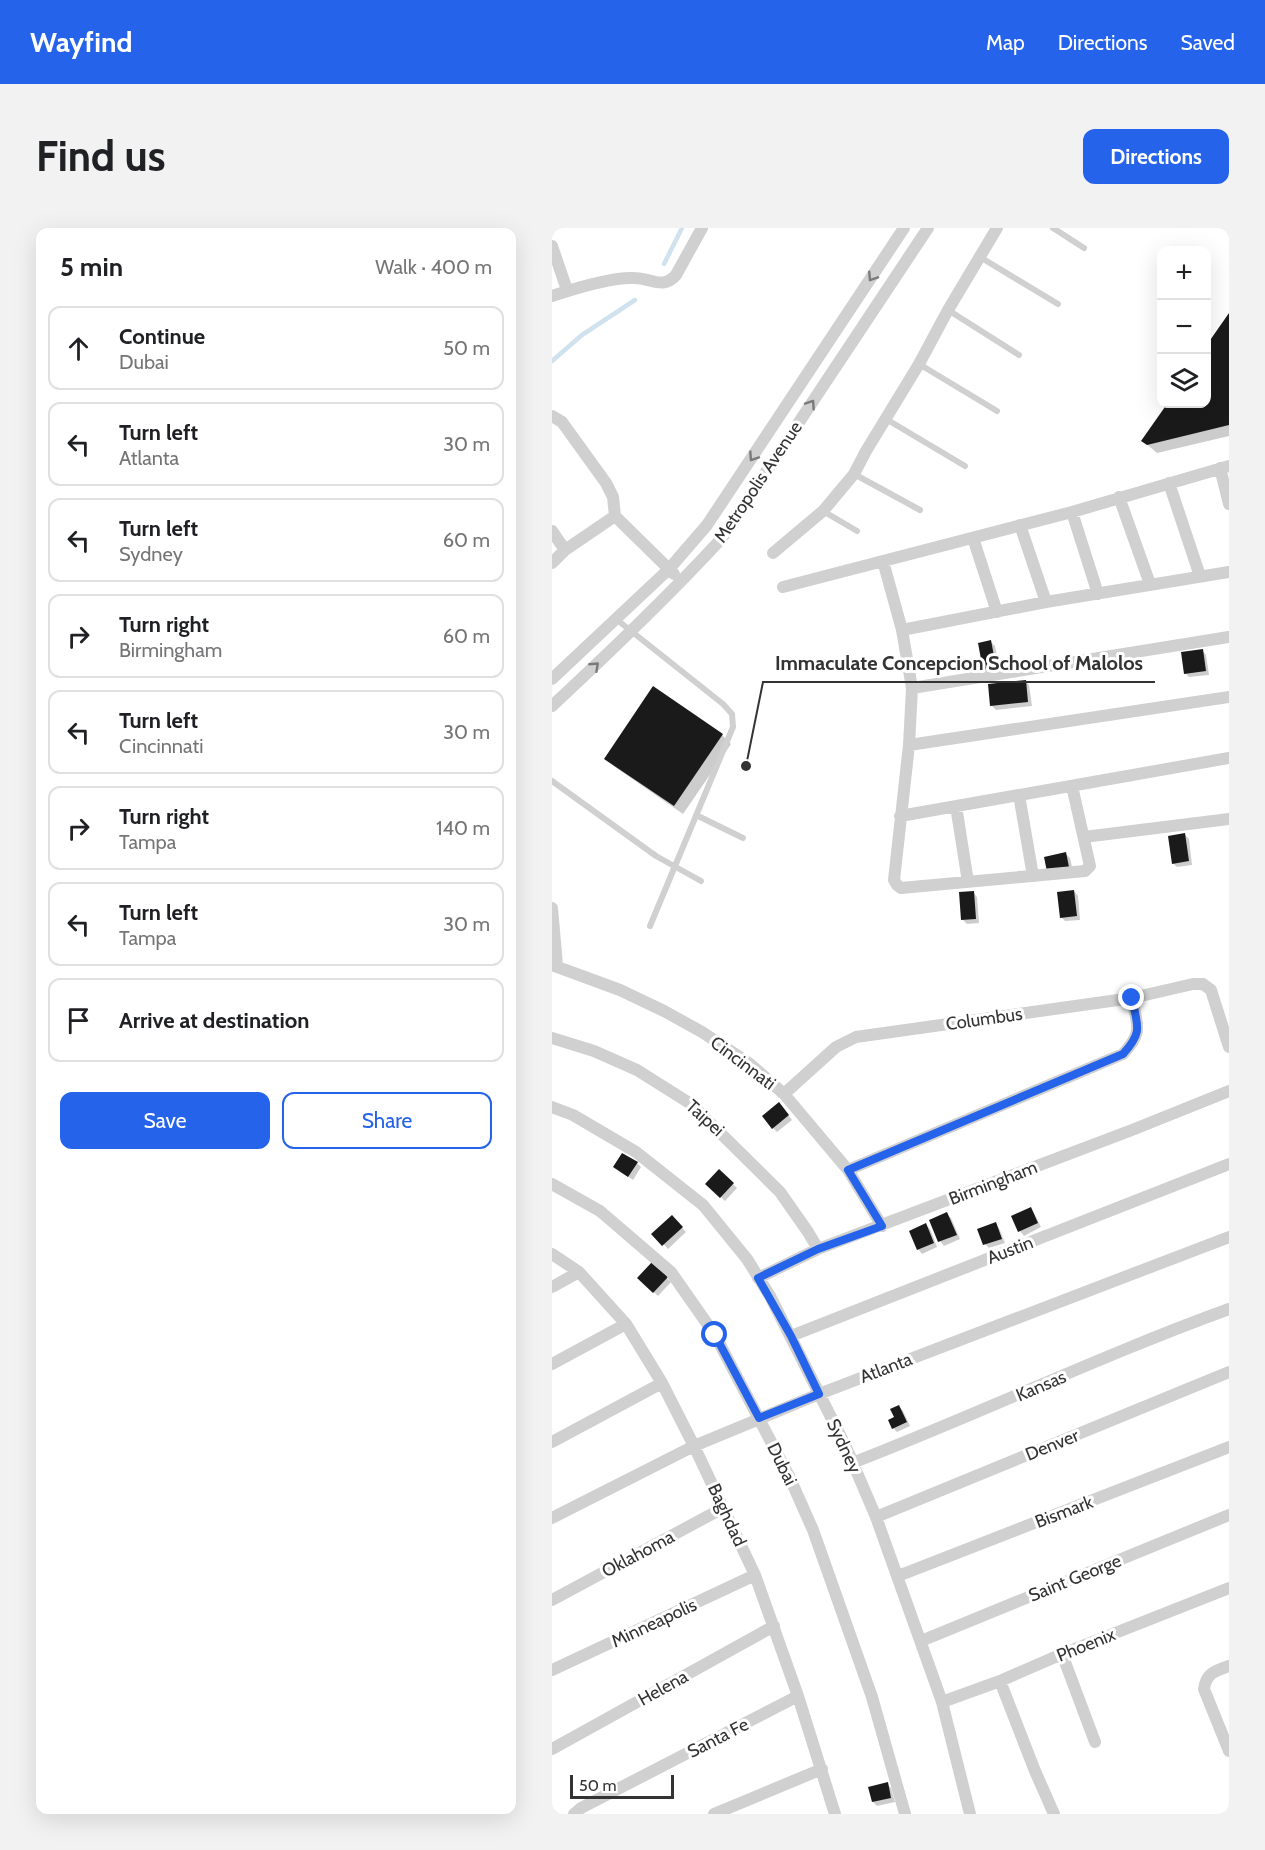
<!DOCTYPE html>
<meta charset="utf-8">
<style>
:root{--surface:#fff;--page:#f2f2f2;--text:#202124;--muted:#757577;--line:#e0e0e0;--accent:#2563eb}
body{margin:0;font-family:Cabin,sans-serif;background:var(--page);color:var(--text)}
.controls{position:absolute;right:18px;top:18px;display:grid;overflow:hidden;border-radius:12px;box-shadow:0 6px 24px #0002}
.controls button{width:54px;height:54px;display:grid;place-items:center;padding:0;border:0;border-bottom:2px solid var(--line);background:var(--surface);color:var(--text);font:30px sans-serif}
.scale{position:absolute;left:18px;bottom:15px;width:104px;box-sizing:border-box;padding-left:6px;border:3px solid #333;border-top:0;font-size:16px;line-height:21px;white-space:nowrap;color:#333;-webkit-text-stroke:4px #fff;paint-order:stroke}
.stop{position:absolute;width:18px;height:18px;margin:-14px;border:4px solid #2563eb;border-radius:50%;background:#fff}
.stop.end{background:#2563eb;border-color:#fff;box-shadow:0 2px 6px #0008}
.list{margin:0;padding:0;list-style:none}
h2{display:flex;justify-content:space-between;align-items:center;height:78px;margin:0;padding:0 24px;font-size:26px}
h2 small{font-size:20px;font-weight:400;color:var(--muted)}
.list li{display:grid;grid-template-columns:39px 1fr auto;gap:18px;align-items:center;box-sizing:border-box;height:84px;margin:0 12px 12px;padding:0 12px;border:2px solid var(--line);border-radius:12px}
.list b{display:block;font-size:22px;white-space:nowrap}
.list p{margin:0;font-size:20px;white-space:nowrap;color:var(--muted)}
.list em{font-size:20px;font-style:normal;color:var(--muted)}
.actions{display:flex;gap:12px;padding:18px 24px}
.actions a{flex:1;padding:14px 0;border:2px solid var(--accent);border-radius:12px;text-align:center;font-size:21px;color:var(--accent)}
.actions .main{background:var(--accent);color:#fff}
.icon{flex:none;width:33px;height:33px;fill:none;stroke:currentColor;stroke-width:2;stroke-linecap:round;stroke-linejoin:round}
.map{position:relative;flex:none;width:677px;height:1586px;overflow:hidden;border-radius:12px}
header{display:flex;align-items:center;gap:36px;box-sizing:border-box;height:84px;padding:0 30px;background:var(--accent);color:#fff}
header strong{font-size:28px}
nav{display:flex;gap:33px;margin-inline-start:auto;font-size:21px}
.intro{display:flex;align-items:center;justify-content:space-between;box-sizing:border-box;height:144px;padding:0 36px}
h1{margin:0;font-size:42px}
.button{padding:15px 27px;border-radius:12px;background:var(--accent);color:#fff;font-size:21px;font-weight:700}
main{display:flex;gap:36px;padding:0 36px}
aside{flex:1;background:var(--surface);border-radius:12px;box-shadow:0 6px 24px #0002}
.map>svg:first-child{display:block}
.shadow{fill:#0003}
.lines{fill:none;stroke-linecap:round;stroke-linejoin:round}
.stream{stroke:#cfe2ee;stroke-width:4.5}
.building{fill:#1a1a1a}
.service{stroke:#d0d0d0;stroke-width:6}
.minor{stroke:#d0d0d0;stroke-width:12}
.oneway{stroke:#7a7a7a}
.route{stroke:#2563eb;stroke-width:8}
.labels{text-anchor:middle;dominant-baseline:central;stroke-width:6;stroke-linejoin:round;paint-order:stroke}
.street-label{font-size:18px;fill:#333;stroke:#fff}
.leader{fill:none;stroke:#333;stroke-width:2}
.callout-dot{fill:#333;stroke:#fff;stroke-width:2}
.callout-label{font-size:20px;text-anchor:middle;font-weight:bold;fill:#333;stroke:#fff;stroke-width:6;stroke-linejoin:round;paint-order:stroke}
</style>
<header>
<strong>Wayfind</strong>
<nav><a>Map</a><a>Directions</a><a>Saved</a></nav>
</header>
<div class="intro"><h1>Find us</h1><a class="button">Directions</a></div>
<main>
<aside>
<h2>5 min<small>Walk · 400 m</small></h2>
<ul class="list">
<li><svg class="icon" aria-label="ahead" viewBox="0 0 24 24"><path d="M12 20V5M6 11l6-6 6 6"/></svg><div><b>Continue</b><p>Dubai</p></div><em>50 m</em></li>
<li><svg class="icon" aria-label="left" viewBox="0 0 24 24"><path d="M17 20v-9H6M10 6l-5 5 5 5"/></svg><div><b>Turn left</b><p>Atlanta</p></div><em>30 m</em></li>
<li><svg class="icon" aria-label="left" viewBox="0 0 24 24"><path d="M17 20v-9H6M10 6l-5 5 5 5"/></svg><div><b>Turn left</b><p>Sydney</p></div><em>60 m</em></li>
<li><svg class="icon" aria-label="right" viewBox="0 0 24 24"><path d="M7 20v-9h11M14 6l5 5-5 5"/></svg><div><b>Turn right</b><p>Birmingham</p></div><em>60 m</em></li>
<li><svg class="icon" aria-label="left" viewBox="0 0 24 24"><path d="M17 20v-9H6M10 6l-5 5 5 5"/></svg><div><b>Turn left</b><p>Cincinnati</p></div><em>30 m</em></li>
<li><svg class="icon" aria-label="right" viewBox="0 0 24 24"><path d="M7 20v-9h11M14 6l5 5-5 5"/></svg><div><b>Turn right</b><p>Tampa</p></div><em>140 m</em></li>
<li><svg class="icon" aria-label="left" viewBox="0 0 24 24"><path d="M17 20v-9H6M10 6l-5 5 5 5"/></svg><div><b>Turn left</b><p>Tampa</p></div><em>30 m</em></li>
<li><svg class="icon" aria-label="arrive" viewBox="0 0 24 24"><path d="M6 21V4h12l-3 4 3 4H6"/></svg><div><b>Arrive at destination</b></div></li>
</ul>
<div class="actions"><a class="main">Save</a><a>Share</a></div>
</aside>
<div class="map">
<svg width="677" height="1586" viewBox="0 0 677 1586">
<rect width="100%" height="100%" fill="#fff"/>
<path class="shadow" d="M677,88v120l-72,17 -14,-12 25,-37h38v-56z
M439,414l4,4 5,25 -12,2 -4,-4z
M650,422l4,5 3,20 -20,2 -4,-4z
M473,453l4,4 3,21 -36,4 -4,-4z
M170,507l9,9 -48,70 -68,-47 -9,-8z
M633,607l4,4 3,26 -15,2 -4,-4z
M514,626l4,4 3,13 -21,4z
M522,663l4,5 2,24 -15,1 -4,-4z
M421,664l4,5 2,26 -12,1 -4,-4z
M231,880l9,12 -15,12 -4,-4z
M85,935l4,4 -8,13 -18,-13z
M167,943l18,17 -12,13 -18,-17z
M478,981l4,4 7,14 -17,9 -4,-5 -7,-14z
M395,986l4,4 9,21 -16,7 -4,-5 -9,-21z
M120,989l14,15 -18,17 -14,-15z
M443,996l4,4 6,15 -16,5 -4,-4z
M374,997l4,4 7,18 -15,7 -4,-5z
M100,1036l19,18 -13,14 -19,-18z
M347,1179l4,4 7,15 -13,6 -4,-4z
M335,1556l4,4 4,14 -18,4 -4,-4z"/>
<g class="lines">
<path class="stream" d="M112,36l18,-36
M0,133l30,-26 53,-35"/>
</g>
<path class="building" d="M677,85v112l-82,20 -6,-4 26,-37h39v-58z
M439,412l5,27 -13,3 -5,-27z
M651,421l3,22 -22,3 -3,-22z
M474,452l2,22 -38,4 -2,-22z
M101,458l70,48 -49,72 -70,-47z
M633,605l4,28 -17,3 -4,-28z
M514,624l3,15 -22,5 -3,-15z
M522,662l3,26 -17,2 -3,-26z
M422,663l2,28 -15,1 -2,-28z
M227,874l10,13 -17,14 -10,-13z
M70,925l16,9 -10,15 -15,-10z
M167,941l15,14 -14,15 -15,-14z
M479,979l7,16 -20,9 -7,-16z
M395,984l10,23 -19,7 -9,-22z
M120,987l11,12 -21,19 -11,-12z
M444,994l6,17 -19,6 -6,-16z
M374,995l8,20 -17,7 -8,-19z
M100,1034l16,15 -15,16 -16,-15z
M347,1177l8,17 -15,7 -4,-9 6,-3 -4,-8z
M336,1554l3,16 -19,4 -4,-15z"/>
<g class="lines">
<path class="service" d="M501,0l31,20
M428,29l78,47
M396,82l71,45
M367,136l78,47
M334,191l79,47
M302,246l66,36
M271,283l34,20
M64,391l107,85 9,10 1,13 -83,199
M0,553l104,75 45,25
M144,587l47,23"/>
<path class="minor" d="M0,18l15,44
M0,68c21,-7 60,-19 82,-18 17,0 29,12 42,-3l26,-47
M0,188l10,6 44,61 7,14 2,19
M668,240l9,36
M617,255l31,93
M567,269l31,87
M520,284l26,82
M63,288l59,58
M468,297l26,77
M0,303l13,19
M421,310l24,74
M221,325l50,-42 31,-37 12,-23 53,-87 29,-54 49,-82
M331,333l19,69 10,58 -3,57 -15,135 3,5 4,3 184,-17 5,-5 -18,-80
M0,335l13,-13 50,-34
M231,359l289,-75 157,-46
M350,402l144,-28 183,-30
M0,451l117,-110 38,-44 197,-297
M360,460l317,-51
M0,478c58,-54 116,-109 170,-168l206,-310
M357,517l320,-48
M467,567l14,81
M404,578l12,76
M348,588l329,-58
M532,609l145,-18
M0,680l5,57
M0,737l68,25 44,21 38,21 48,32 34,30 64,76 34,56
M0,810l42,13 43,19 54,34 89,88 28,40 10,17
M232,866l52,-47 20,-10 276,-39 61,-14h10l8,6 18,57
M0,879l21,8 63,37 67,53 44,54 23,37 76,151 30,70 66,185 28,112
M296,942l275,-116c21,-23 14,-28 9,-56
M0,956l48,27 71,61 44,63 74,141 24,54 59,167 33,117
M0,1026l27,18 47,52 36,59 32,63 61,129 43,121 37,118
M206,1050l60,-29 314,-119 97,-39
M0,1059l27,-15
M239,1108l438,-172
M0,1136l74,-40
M0,1214l110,-59
M300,1235c127,-49 250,-108 377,-154
M324,1289l353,-145
M0,1290l142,-72 125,-52 410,-157
M346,1348l331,-129
M0,1372l171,-92
M369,1413l308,-126
M510,1426l33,88
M677,1438c-14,5 -23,7 -25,23l25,62
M0,1442l203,-95
M448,1453l35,90 19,43
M390,1474l58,-21 62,-27 167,-66
M0,1521l222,-123
M22,1586l7,-6 217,-112
M162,1586l108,-45"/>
</g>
<defs><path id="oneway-chevron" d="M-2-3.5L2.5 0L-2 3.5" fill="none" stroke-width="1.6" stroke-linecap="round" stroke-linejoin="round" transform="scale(1.5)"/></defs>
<g class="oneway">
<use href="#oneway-chevron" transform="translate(320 49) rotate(123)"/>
<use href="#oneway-chevron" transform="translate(259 176) rotate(-56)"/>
<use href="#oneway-chevron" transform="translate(201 229) rotate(124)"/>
<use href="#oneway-chevron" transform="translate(43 438) rotate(-43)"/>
</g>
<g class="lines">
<path class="route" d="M163,1107l44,83 60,-24 -28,-58 -33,-58 60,-29 64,-23 -34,-56 275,-116c21,-23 14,-28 9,-56"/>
</g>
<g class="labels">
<g class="street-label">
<text transform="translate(206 254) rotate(-56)">Metropolis Avenue</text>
<text transform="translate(432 791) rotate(-8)">Columbus</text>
<text transform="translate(191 835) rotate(37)">Cincinnati</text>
<text transform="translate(153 890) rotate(42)">Taipei</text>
<text transform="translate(441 955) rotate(-21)">Birmingham</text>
<text transform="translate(458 1022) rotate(-21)">Austin</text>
<text transform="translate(334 1140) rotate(-21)">Atlanta</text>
<text transform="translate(489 1158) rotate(-23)">Kansas</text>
<text transform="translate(500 1217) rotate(-22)">Denver</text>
<text transform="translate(292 1218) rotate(65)">Sydney</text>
<text transform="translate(230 1236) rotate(64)">Dubai</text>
<text transform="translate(512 1284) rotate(-21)">Bismark</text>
<text transform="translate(175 1287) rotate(65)">Baghdad</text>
<text transform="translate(86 1326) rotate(-28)">Oklahoma</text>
<text transform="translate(523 1350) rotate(-22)">Saint George</text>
<text transform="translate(102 1395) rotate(-25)">Minneapolis</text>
<text transform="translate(534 1417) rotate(-22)">Phoenix</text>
<text transform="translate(111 1460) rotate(-29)">Helena</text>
<text transform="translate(166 1510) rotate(-27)">Santa Fe</text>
</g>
</g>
<path class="leader" d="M194 538L211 454H603"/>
<circle class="callout-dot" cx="194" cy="538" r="6"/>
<g class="callout-label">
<text x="407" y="442">Immaculate Concepcion School of Malolos</text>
</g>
</svg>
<div class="controls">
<button>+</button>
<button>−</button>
<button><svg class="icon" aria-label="layers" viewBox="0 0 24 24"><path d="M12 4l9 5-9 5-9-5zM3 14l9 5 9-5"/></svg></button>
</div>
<div class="scale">50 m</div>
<div class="stop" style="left:163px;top:1107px"></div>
<div class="stop end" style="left:580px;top:770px"></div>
</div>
</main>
